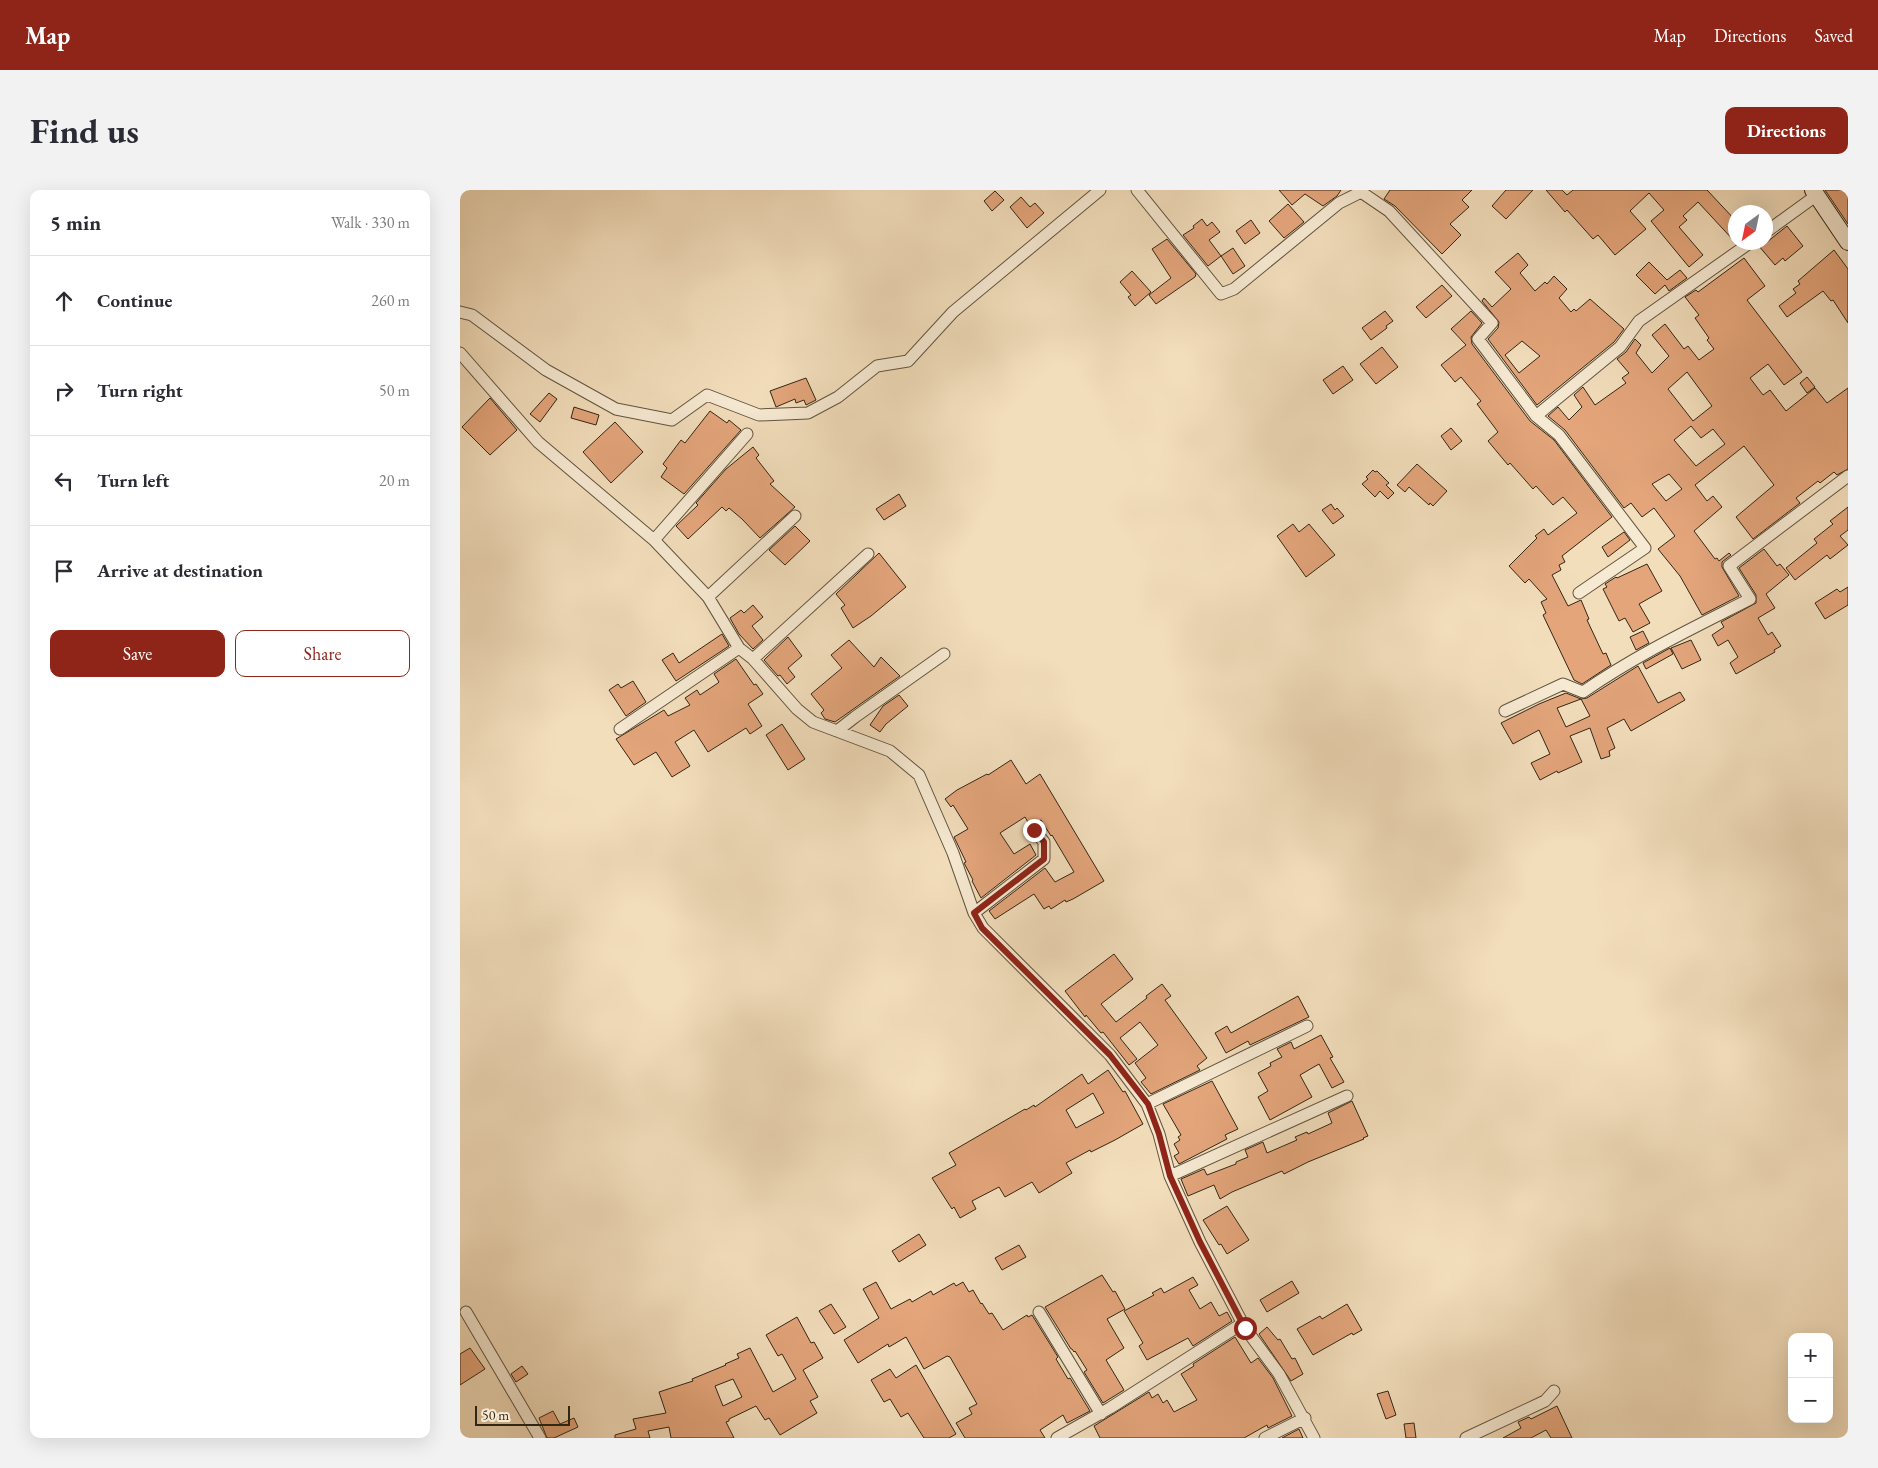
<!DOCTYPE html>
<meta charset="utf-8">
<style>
:root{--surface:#fff;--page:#f2f2f3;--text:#2b2b33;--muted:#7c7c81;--line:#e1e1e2;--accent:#8f2418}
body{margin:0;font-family:"EB Garamond",serif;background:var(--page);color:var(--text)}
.controls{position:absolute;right:15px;bottom:15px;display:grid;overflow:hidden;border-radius:10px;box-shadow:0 5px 20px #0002}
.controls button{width:45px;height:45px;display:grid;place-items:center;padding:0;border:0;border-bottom:1px solid var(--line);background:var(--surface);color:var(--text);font:25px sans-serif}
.compass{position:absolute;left:1268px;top:15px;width:45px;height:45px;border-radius:50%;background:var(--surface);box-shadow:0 5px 20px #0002;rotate:213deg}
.scale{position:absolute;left:15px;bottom:12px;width:95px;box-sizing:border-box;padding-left:5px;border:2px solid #322615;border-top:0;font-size:14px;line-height:18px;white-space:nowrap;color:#322615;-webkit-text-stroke:4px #f7ead3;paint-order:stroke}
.stop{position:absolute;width:15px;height:15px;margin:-11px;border:4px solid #8f2418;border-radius:50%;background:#fff}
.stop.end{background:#8f2418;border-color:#fff;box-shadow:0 1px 5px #0008}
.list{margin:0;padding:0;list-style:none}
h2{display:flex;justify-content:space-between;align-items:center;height:65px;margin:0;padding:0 20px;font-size:21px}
h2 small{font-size:16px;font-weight:400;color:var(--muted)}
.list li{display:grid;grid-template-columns:32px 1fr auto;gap:15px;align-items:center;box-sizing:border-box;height:90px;padding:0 20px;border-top:1px solid var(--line)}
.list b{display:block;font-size:19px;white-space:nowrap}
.list em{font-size:16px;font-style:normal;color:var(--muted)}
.actions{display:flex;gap:10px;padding:15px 20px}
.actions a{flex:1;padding:11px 0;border:1px solid var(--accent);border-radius:10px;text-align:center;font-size:18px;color:var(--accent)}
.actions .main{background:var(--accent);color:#fff}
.icon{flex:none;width:28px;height:28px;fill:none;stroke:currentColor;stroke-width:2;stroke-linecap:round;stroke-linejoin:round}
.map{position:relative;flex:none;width:1388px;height:1248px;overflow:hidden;border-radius:10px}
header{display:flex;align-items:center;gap:30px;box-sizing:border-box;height:70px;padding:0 25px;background:var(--accent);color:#fff}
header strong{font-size:24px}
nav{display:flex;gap:28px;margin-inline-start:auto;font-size:18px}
.intro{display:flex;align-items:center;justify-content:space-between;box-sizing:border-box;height:120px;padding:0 30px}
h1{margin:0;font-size:35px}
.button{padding:12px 22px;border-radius:10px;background:var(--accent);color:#fff;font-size:18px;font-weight:700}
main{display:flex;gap:30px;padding:0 30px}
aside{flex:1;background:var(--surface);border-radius:10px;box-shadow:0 5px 20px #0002}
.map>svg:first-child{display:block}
.building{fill:#e4a57b;stroke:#322615;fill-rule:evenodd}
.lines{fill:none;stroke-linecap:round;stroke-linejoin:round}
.street-casing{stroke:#62543f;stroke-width:13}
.secondary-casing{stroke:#322615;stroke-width:18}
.street{stroke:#f7ead3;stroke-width:11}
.secondary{stroke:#f7ead3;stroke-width:16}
.route{stroke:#8f2418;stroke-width:6}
</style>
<header>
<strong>Map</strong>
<nav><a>Map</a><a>Directions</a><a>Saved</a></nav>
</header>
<div class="intro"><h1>Find us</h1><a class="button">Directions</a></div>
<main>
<aside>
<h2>5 min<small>Walk · 330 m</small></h2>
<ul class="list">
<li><svg class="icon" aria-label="ahead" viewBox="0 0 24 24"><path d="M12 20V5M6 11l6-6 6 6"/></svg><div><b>Continue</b></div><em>260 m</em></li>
<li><svg class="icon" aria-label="right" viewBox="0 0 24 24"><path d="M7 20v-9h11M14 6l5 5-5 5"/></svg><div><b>Turn right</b></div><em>50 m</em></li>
<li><svg class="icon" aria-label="left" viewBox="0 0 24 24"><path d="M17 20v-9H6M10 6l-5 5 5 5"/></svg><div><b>Turn left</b></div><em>20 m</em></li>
<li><svg class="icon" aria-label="arrive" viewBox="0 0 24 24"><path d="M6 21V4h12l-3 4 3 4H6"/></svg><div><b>Arrive at destination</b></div></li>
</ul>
<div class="actions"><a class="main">Save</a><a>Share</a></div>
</aside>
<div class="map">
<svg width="1388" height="1248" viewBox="0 0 1388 1248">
<rect width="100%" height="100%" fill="#f3debc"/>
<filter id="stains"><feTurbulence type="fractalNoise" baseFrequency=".004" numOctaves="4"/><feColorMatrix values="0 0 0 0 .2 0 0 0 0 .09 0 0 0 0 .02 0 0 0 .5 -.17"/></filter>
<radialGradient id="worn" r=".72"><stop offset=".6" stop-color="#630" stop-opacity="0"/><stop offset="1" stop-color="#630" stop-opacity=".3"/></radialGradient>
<path class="building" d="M819,0h62l-4,6 -14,10 -18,-12 -13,11z
M930,0h82l-10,10 7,7 -19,17 11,11 -19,19 -47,-48 -11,-7z
M1046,0h27l-27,29 -14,-13z
M1086,0h16l5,5 6,-5h134l29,31v22l-38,-41 -15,14 4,4 -8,7 24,28 -14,12 -38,-46 13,-11 -15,-17 -19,18 16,18 -31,26 -17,-20 -5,4 -26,-29 -2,2z
M1365,0h23v34z
M535,1l9,9 -12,11 -8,-10z
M561,7l9,10 5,-4 9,10 -17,15 -17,-21z
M828,14l16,18 -20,16 -15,-17z
M742,29l5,7 5,-4 8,10 -11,8 12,16 12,-8 12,18 -12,8 -12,-18 -13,10 -25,-31 11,-7 -1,-2z
M791,30l9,13 -15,11 -9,-13z
M1327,36l16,20 -18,15 -2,-3 -8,7 -17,-20v-3h9z
M707,49l29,35 -1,3 -39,27 -7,-9 22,-17 -19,-29z
M1374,60l14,19v54l-15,-23 -2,1 -8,-10 -36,26 -8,-11 17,-13 -3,-4 7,-5 -2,-3z
M1058,63l10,12 -8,8 15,18 10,-9 2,2 7,-8 13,13 -8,9 12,14 3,-3 2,2 14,-12 34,30 -10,13 -77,63 -49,-66 10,-11 1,-6 -17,-21 2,-3 8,9 19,-18 -16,-17zM1062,151l18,15 -21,17 -14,-18z
M1284,68l21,28 -18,14 55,72 -18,13 -16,-21 -18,14 13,17 7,-5 16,21 29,-23 12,15 21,-15v81l-11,6 -3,-3 -14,11 -2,-2 -22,17 4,5 -47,36 -17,-22 38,-32 -30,-39 -49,39 12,16 6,-5 9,11 -28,24 21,28 2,-1 2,3 10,-8 2,2 -9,7v5l17,29 -37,19 -22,-39 -22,-27 17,-13 -21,-28 -12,9 -11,-14 -7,5 -59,-78 -17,-14 10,-9 11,13 13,-13 -8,-12 9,-8 12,18 31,-22 -4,-5 7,-5 -12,-14 9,-7 9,-13 6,6 -5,8 16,20 17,-17 -17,-21 13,-11 19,25 4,-3 11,14 15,-11 -7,-9 2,-2 -14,-20 4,-3 -14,-18 11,-7 2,2zM1227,182l25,34 -19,15 -25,-32zM1231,236l10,12 12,-9 12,15 -29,22 -22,-26zM1209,284l13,15 -16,12 -14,-17z
M1189,72l18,18 13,-10 7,8 -18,13 -4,-6 -10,9 -19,-19z
M672,81l19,21 -16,14 -7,-9 3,-2 -11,-13z
M982,95l10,11 -26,22 -10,-11z
M925,121l8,10 -7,5 1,2 -16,12 -9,-12z
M1011,121l11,12 -11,14 1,7 58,77 24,19 58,77 -50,39 3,6 -6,3 2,5 -9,5 16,31 13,-6 8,19 -2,1 16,34 3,-1 5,12 -29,19 -8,-4 -31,-65 3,-2 -5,-11 6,-3 -18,-20 -4,4 -16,-17 28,-28 -2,-2 9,-7 4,6 29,-22 -14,-16 -10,8 -17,-19 -3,3 -23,-26 -2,2 -20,-24 10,-9 -21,-28 4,-3 -20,-24 -6,5 -14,-17 25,-20 -15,-16z
M922,157l16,20 -22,17 -16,-20z
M883,176l10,14 -20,14 -10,-14z
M1347,187l8,10 -8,6 -7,-10z
M346,188l10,22 -10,5 -2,-5 -8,3 -1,-4 -19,8 -6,-16z
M89,203l8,6 -17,23 -10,-8z
M30,208l27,32 -27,25 -28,-28z
M114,217l25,8 -3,10 -25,-7z
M250,221l17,12 2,-3 12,10 -57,64 -23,-17 6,-9 -4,-4 18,-24 4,3z
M155,232l28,30 -32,31 -28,-31z
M991,238l11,13 -11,9 -10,-14z
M293,257l6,8 -3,3 18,23 -4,3 25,23 -35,31 -18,-19 -13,-11 -3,3 -4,-4 -34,32 -12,-13 22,-21 -2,-2 30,-34z
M957,274l30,27 -14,15 -3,-3 -1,2 -20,-18 -4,5 -8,-7z
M913,280l2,2 2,-1 12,12 -3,2 8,8 -6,6 -8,-8 -5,6 -13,-13 6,-5 -2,-2z
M439,304l7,12 -22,14 -8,-11z
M871,314l4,6 2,-2 7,8 -11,8 -11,-14z
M1388,317v23l-8,6 8,9 -18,14 -3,-4 -32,25 -9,-12 31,-25 -3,-4 19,-15 -3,-3z
M833,334l6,8 10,-8 26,31 -29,22 -29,-41z
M335,336l15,15 -25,24 -16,-15z
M1164,342l6,8 -22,17 -6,-10z
M1304,359l13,17 3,-2 9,11 -23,19 9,14 -17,10 10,17 4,-3 9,14 -7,4 1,2 -39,22 -6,-11 8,-6 -10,-17 -10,6 -6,-11 12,-8 -3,-5 35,-19v-8l-17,-27z
M419,363l27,34 -35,29 -18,12 -12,-20 4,-3 -9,-11z
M1187,374l15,27 -23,13 11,19 -17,9 -8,-14 -6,3 -16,-32 4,-2 -2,-3 11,-7 1,1z
M1388,397v18l-23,14 -10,-16 22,-14 3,3z
M293,415l10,12 -11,9 11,14 -10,9 -14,-15 -9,-16 11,-8 3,3z
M1183,441l6,12 -13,7 -6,-13z
M262,444l7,12 -53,35 -14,-21 11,-7 6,10z
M328,447l14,19 -14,12 7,9 -8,7 -7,-9 -2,1 -14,-16z
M389,450l25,27 7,-10 19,19 -65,46 -10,-3 -4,-6 3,-3 -13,-16 31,-26 -11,-13z
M1231,450l10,20 -19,9 -11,-21z
M1210,458l3,6 -27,15 -3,-6z
M276,469l18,26 2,-1 7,10 -15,10 14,22 -12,8 -4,-6 -38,24 -14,-22 -19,12 15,24 -18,11 -16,-25 -22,13 -18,-26 48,-29 4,6 22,-11 -5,-7 12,-8 3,5 18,-12 1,-1 -5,-8z
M1178,476l20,37 22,-11 5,8 -54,31 -7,-12 -17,9 8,20 -6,3 1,5 -9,3 -11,-31 -20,8 12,26 -24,11 -1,-2 -17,9 -9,-17 19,-9 -11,-24 -26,14 -12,-21 38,-19 27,-11 15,6 6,-1zM1121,509l9,17 -24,11 -9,-19z
M173,491l13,21 -20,14 -17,-26 9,-6 3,4z
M439,505l9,11 -22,18 -6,8 -10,-7 13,-19z
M322,534l23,35 -17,11 -22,-35z
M551,570l15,24 14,-10 64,107 -31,18 -7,3 -1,-2 -14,9 -2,-3 -5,3 -10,-15 -39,25 -6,-8 56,-43 10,14 19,-10 -22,-37 -1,1 -10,-16 -12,4 -4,-7 -25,16 14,21 16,-10 6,11 -55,43 -9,-17 1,-1 -9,-17 2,-1 -12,-25 14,-8 -15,-24 -2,2 -6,-8 12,-9 30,-16 1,1z
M654,764l19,25 -32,25 15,18 31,-24 -1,-2 16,-12 9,12 -6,4 42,58 -10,8 3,4 -49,24 -10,-12 5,-4 -11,-15 23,-18 -18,-23 -20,16 17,21 -8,6 -26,-33 -2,1 -15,-18 -1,2 -20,-26z
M838,806l11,21 -59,28 -2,-4 -22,12 -11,-20 12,-7 4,7z
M861,845l12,22 -3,1 14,24 -12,6 -13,-24 -19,11 12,22 -42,23 -12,-23 10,-6 -10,-18 13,-7 -1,-3 12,-6 -5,-8 14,-7 3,7z
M648,880l15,22 2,-1 18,33 -28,16 -24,12 -1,-2 -24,13 6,10 -33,20 -7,-11 -27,15 -6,-10 -27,14 4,8 -16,9 -6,-11 -2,2 -20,-31 24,-13 -7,-12 76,-44 1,1 8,-5 1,2 47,-33 6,10zM633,903l11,20 -28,15 -10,-18z
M752,891l26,48 -13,6 2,4 -48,25 -5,-8 5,-3 -5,-9 6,-4 -2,-3 3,-2 -18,-31z
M892,911l16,35 -5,2 1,1 -56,23 -24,12 -2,-3 -50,21 -12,7 -6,-14 -26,11 -7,-17 23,-10 3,6 29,-11v-2l12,-5 -3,-7 18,-8 4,11 30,-13 -2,-3 12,-5 1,2 24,-11 -4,-10z
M767,1016l22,34 -22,14 -6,-10 -2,1 -16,-25z
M459,1044l7,11 -27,17 -7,-11z
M559,1055l7,12 -24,13 -7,-12z
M642,1085l11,17 2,-1 10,18 -18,10 17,29 -18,12 18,30 -21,13 -19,-31 3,-2 -12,-19 -1,1 -2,-3h-1l-26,-42z
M733,1087l5,8 -9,5 11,19 11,-7 8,14 8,-4 5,9 -39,25 -5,-8 -41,22 -8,-14 4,-3 -19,-32 30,-16 -2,-2 9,-5 3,5z
M832,1091l7,12 -32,19 -7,-12z
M416,1092l15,27 19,-10 2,3 19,-11 2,4 21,-12 2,3 7,-4 6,10 4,-2 8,14 1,-1 7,11 3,-1 11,17 24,-15 1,2 4,-2 26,42 -2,2 12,20 2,-1 20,33 -23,12 -4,-8 -23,15 5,8h-80l-9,-15 16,-9 -3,-6 8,-4 -27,-47 -3,-1 -23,13 -18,-32 -17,10 -1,-3 -30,19 -14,-23 35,-22 -16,-29z
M371,1114l15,23 -12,7 -15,-23z
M887,1114l15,26 -9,5 -1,-2 -39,22 -16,-26 23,-13 2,3z
M337,1127l14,26 3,-1 9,16 -20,12 15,27 -8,4 7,12 -37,22 -11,-17 -4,2 -9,-14 -27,13v2l-3,1 8,16h-63l-2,-11 -21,4 2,7h-35v-3l21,-6 -3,-10 33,-6 -7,-21 34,-11 -1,-2 34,-14 -1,-1 14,-6 -2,-4 13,-6 23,44 23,-13 -14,-25 -4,2 -12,-21zM273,1189l9,18 -19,9 -8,-20z
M807,1137l11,13 2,-1 12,20 3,-1 8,16 -12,7 -32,-47z
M775,1147l16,26 7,-5 15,20 19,38 -24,12 -1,-3 -23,13h-144l-6,-12 55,-34 3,6 6,-4 5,9 4,-3 7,12 23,-12 -16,-26 13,-8 -1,-2z
M10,1158l15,21 -25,16v-31z
M456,1175l40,69 -7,4h-25l-16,-25 -7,4 -11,-18 -6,3 -13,-22 19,-11 6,9z
M62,1176l6,8 -12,8 -5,-8z
M928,1201l8,24 -10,4 -9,-25z
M1097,1216l15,32h-21l-5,-8 -15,8h-28l18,-10 -3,-6 11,-5 2,2z
M93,1221l7,13 14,-6 4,9 -24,11h-7l-8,-20z
M954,1233l2,15h-10l-2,-14z
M839,1239l4,9h-21z"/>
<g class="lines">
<g class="street-casing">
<path id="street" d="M677,0l84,104 13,-5 105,-86 22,-11 28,19 103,112 -14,16 58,77
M1306,42l51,-37
M0,122l12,3 74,55 70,39 56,11 35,-25 52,20 49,-2 30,-16 39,-31 31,-5 45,-49 147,-122
M0,163l78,89 116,98 54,57 31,51 14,11 44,50 16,13 77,29 29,24 34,78 21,60 9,15 127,127 37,49 12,30 11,42 30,66 45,86 34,46 35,64
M194,350l93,-106
M1119,403l66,-45 -86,-113 -23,-19 84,-69 19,-26 112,-79
M248,407l87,-81
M293,469l115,-105
M1045,521l58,-27 20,8c53,-37 110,-64 167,-93l-21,-33 119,-90
M160,539l119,-81
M377,541l18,-14 89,-63
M514,723l70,-54v-17l-10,-12
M687,914l160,-78
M710,986l177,-80
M6,1122l74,126
M579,1122l62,102
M597,1248l53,-30 133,-85
M805,1248l40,-20
M1006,1248l79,-37 9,-10"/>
</g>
<g class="secondary-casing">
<path id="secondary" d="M1353,0l35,52"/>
</g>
<use href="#street" class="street"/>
<use href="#secondary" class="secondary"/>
</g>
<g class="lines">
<path class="route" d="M574,640l10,12v17l-70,54 8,15 128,127 38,49 11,30 11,42 30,66 45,86"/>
</g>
<rect width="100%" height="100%" filter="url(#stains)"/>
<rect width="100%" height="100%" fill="url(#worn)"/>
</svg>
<div class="controls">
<button>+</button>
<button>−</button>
</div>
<svg class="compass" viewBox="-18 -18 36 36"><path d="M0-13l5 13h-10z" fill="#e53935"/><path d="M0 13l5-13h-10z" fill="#7c7c81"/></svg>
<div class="scale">50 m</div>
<div class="stop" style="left:785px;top:1138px"></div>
<div class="stop end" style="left:574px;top:640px"></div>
</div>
</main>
